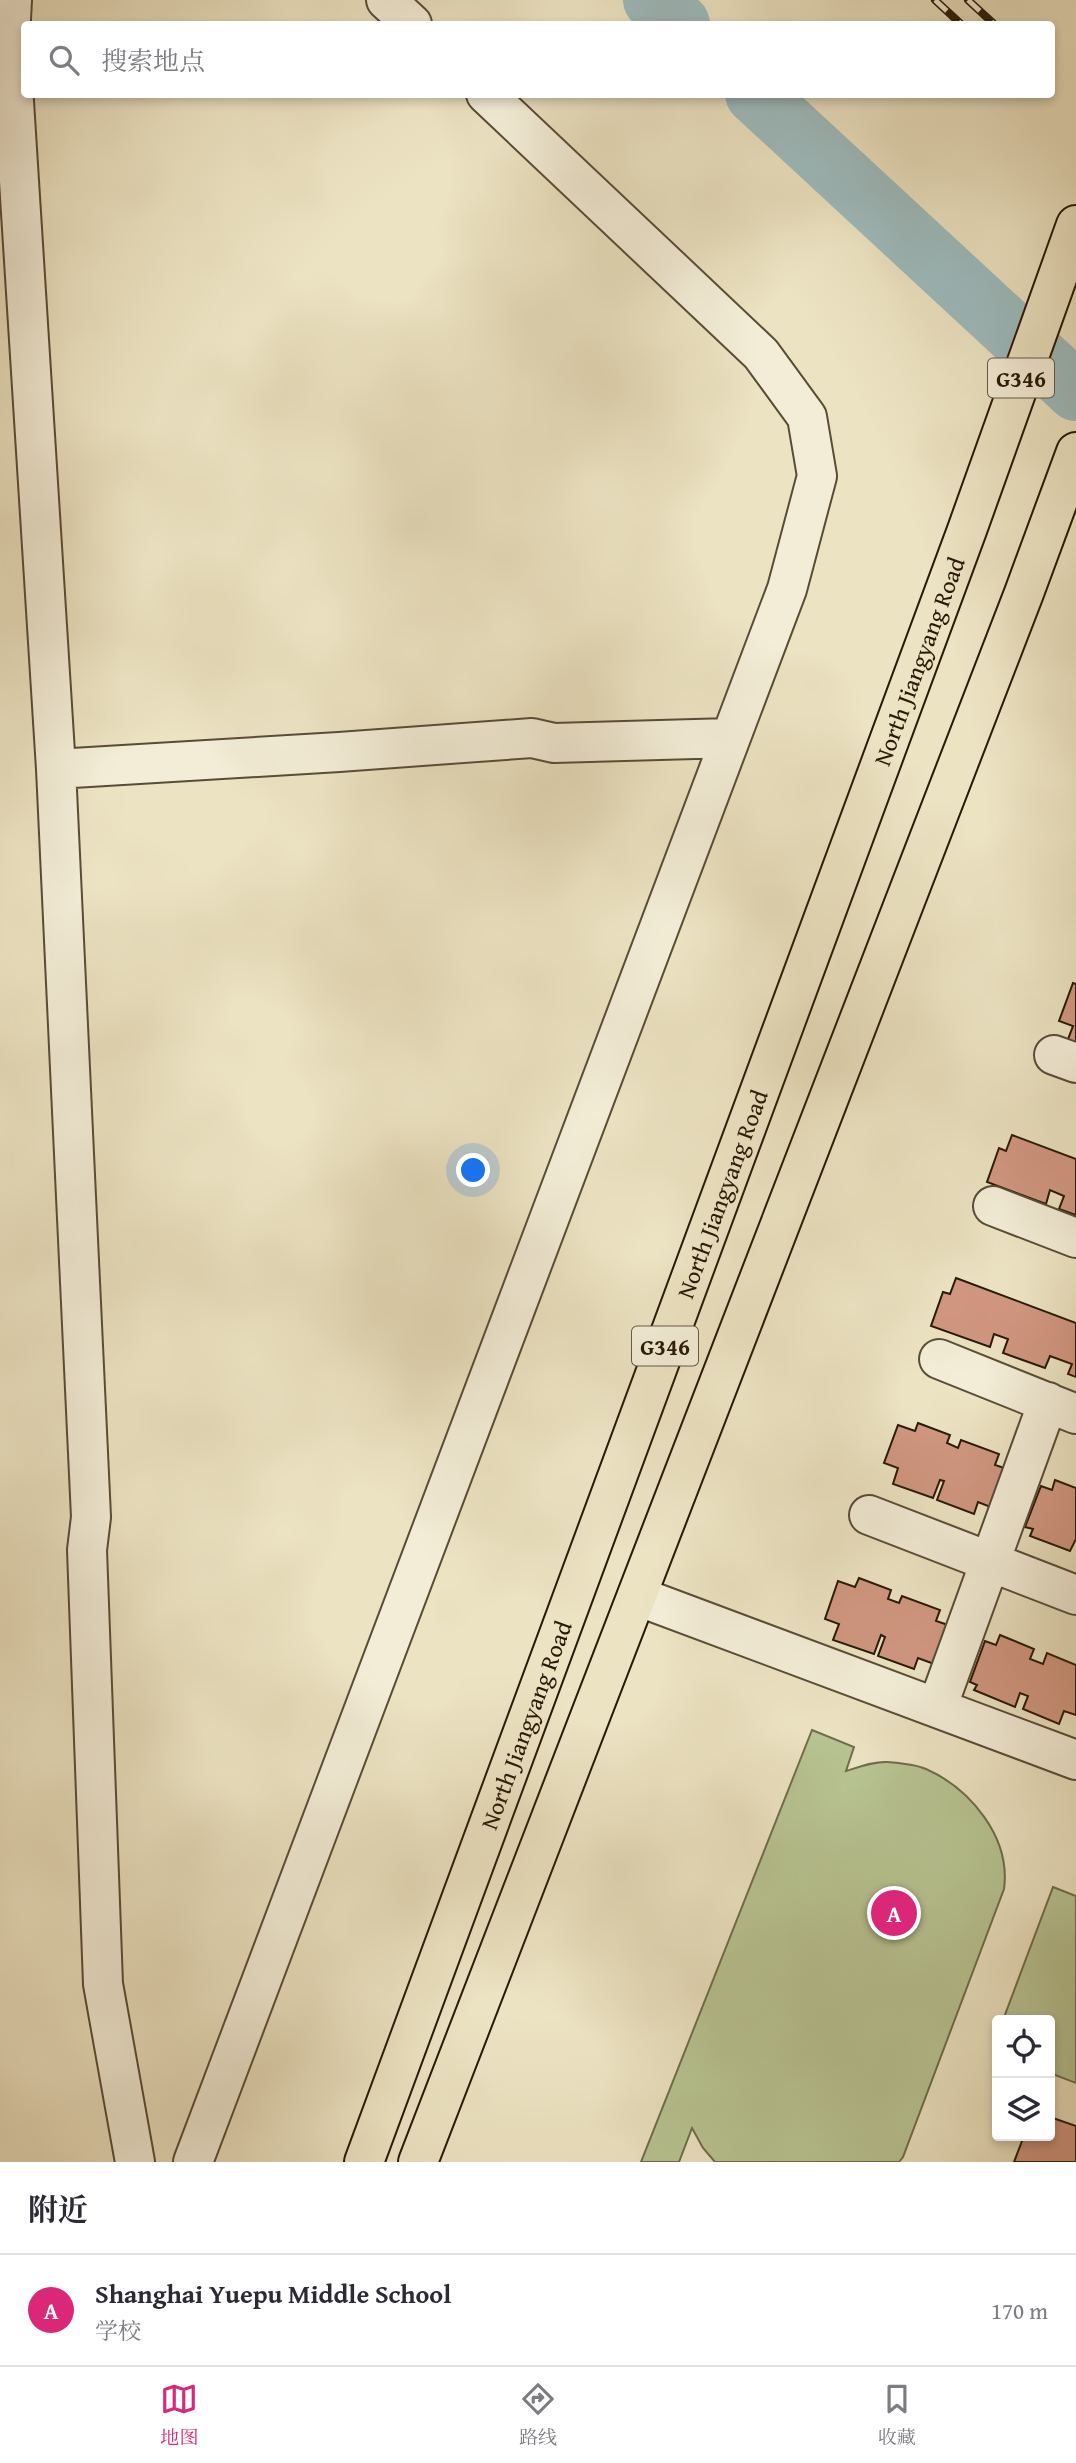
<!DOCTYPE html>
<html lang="zh">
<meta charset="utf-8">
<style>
:root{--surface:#fff;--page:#f7f7f7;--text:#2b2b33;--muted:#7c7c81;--line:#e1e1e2;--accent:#db2777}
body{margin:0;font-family:"Gentium Book Plus","Noto Serif SC",serif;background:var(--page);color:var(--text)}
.controls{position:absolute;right:21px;bottom:21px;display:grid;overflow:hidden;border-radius:7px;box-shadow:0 4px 10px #0003}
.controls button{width:63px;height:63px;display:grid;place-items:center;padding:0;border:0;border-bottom:2px solid var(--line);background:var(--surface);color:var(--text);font:35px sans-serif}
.you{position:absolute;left:474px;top:1171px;width:24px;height:24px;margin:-18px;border:5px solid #fff;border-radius:50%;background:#1a73e8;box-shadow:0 0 0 10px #1a73e833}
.badge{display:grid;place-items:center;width:46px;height:46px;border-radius:50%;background:var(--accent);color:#fff;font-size:23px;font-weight:700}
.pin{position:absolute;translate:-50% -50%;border:4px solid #fff;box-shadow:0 2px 7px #0006}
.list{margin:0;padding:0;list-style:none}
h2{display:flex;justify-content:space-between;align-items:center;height:91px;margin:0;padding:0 28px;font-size:30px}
h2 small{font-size:23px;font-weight:400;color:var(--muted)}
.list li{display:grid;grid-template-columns:46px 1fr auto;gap:21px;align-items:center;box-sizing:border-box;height:112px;padding:0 28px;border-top:2px solid var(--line)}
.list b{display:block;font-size:26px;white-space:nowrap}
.list p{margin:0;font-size:23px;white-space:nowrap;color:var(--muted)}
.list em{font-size:23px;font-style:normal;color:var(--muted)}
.icon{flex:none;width:38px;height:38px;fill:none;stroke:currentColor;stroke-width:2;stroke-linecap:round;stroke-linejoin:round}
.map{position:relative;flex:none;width:1076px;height:2162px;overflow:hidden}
.search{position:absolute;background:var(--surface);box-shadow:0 4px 10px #0003;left:21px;right:21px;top:21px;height:77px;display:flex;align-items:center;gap:18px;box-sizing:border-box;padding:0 24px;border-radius:7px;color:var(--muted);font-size:26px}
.sheet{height:203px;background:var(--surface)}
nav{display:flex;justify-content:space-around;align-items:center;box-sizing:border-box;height:98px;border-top:2px solid var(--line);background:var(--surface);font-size:19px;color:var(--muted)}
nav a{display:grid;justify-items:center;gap:4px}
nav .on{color:var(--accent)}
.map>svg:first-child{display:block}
.green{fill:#b8c493;stroke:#706e4d;stroke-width:2}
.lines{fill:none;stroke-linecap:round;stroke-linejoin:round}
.river{stroke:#9ebbbe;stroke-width:60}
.building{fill:#d19781;stroke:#281907;stroke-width:2}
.minor-casing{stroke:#594c36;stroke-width:42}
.highway-casing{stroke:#281907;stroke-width:42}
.minor{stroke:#f3edd7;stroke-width:38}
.highway{stroke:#ece3c2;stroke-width:38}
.rail-casing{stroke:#281907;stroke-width:8}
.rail{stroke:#f3edd7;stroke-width:5;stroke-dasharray:16;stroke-linecap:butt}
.labels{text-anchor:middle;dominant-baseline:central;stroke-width:6;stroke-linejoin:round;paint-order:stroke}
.shield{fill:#f3edd7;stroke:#655945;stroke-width:2}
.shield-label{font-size:23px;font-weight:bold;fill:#281907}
.street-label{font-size:24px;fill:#281907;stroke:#f3edd7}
</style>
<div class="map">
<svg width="1076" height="2162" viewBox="0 0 1076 2162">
<rect width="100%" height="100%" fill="#ece3c2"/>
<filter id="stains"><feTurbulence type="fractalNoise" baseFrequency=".00286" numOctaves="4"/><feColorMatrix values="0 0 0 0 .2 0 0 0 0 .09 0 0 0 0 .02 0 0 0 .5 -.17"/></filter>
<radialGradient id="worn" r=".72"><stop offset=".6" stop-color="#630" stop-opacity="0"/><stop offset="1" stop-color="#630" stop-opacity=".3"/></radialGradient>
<path class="green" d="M812,1730l42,17 -8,24c13,-4 28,-10 42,-9 12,1 27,2 38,7 45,20 85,69 78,120l-101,268 -4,5h-184l-12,-14 -11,-20 -13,34h-38z
M1053,1887l23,9v187l-26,-10v-53h-47z"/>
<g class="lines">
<path class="river" d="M653,0l27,24
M755,94l321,297"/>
</g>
<path class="building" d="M1073,983l3,1v61l-9,-3 6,-16 -14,-5z
M1012,1135l64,24v56l-17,-6 5,-13 -14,-6 -4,14 -59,-22 12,-34 7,3z
M956,1278l120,45v54l-8,-3 4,-10 -22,-8 -5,12 -42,-15 5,-14 -14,-5 -4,13 -59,-21 12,-34 7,2z
M918,1423l32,12 -3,8 11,5 3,-8 38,14 -4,11 12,4 -14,39 -15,-6 -4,12 -37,-14 7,-19 -4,-1 -7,18 -40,-14 5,-16 -14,-5 14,-38 17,6z
M1055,1480l21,8v51l-6,12 -40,-15 3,-7 -8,-2 16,-41 11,4z
M859,1578l32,12 -3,9 11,4 3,-7 38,14 -4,11 12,4 -14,39 -16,-6 -4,11 -36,-13 7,-19 -4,-2 -7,19 -41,-14 6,-16 -14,-5 13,-38 17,6z
M1000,1635l34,14 -4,10 13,5 4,-11 29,12v50l-12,-4 -5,13 -36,-15 5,-13 -8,-3 -5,14 -41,-17 3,-5 -7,-3 15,-41 11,4z
M1050,2117l26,9v36h-62l10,-26h26z"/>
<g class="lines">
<g class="minor-casing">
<path id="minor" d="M12,0l-2,38 46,731 35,748 -4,33 16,434 32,178
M386,0l26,24
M56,769l283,-17 193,-14 22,5 176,-5
M1054,1055l22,8
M993,1206l83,32
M939,1359l137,55
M869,1515l207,80
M637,1596l439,164
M937,1708l111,-306
M193,2162l594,-1573 30,-113 -10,-59 -46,-63 -275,-260"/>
</g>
<g class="highway-casing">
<g id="highway">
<path id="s1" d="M364,2162l603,-1632 109,-305"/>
<path d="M418,2162l606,-1569 52,-141"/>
</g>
</g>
<use href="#minor" class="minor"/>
<use href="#highway" class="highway"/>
<g class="rail-casing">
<path id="rail" d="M935,0l26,24
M968,0l26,24"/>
</g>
<use href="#rail" class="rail"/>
</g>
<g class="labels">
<g class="shield">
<rect x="988" y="358.5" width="66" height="39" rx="5"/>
<rect x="632" y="1326.5" width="66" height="39" rx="5"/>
</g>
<g class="shield-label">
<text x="1021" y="378">G346</text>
<text x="665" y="1346">G346</text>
</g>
<g class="street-label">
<text stroke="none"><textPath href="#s1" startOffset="1600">North Jiangyang Road</textPath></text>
<text stroke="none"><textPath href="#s1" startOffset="1032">North Jiangyang Road</textPath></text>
<text stroke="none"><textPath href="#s1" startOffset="466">North Jiangyang Road</textPath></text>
</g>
</g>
<rect width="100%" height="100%" filter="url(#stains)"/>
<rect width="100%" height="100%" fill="url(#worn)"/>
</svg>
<div class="controls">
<button><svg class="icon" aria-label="locate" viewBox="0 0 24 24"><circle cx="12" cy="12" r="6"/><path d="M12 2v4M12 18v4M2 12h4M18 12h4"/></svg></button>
<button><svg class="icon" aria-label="layers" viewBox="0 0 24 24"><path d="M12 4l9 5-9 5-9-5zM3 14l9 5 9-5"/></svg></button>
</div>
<div class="you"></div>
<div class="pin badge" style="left:894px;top:1913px">A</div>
<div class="search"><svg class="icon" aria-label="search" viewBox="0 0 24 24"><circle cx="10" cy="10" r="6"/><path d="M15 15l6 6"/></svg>搜索地点</div>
</div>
<section class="sheet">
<h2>附近<small></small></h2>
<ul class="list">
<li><span class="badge">A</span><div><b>Shanghai Yuepu Middle School</b><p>学校</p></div><em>170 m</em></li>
</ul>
</section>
<nav>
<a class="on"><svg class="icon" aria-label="map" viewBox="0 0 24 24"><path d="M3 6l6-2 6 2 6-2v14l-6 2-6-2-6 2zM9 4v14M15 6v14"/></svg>地图</a>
<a><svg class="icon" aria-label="directions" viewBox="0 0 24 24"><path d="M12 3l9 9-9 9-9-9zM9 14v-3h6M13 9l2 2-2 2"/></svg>路线</a>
<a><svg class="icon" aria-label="saved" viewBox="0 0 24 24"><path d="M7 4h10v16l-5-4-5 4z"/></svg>收藏</a>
</nav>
